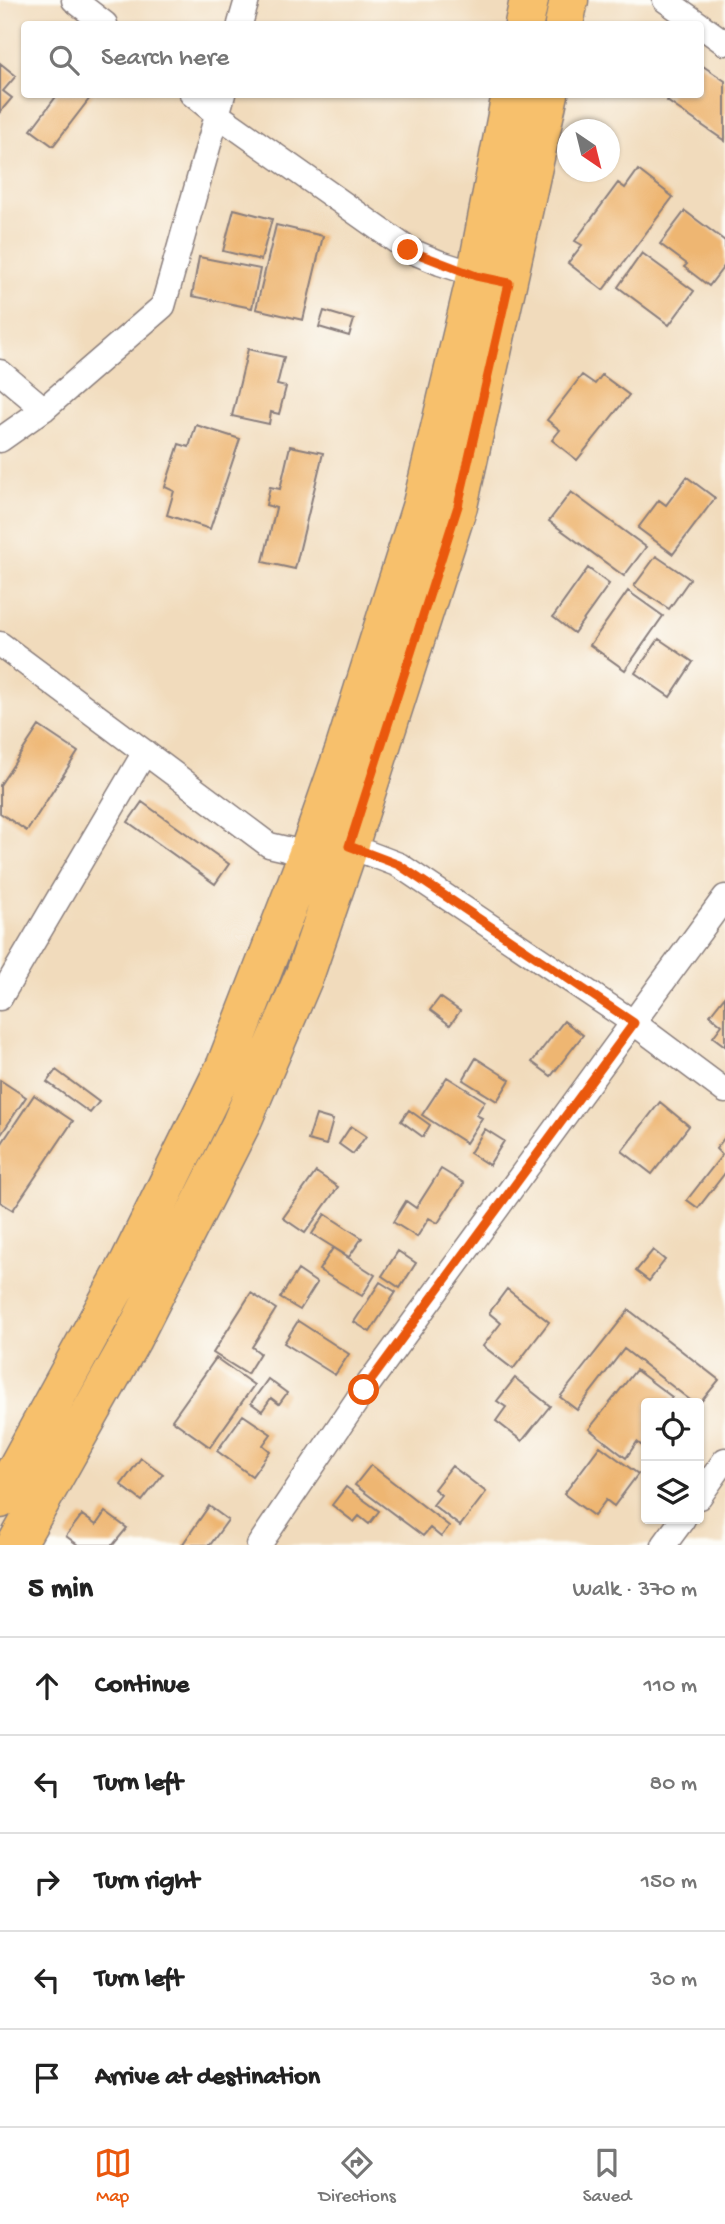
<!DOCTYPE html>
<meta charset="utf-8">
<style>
:root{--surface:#fff;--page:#f2f2f2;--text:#222;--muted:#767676;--line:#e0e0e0;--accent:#ea580c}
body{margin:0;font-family:"Gochi Hand",sans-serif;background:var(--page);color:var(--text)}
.controls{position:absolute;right:21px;bottom:21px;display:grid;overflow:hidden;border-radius:7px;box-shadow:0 2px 5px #0004}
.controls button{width:63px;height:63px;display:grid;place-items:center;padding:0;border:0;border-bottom:2px solid var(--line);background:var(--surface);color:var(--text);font:35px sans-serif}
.compass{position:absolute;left:557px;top:119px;width:63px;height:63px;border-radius:50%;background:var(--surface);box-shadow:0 2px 5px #0004;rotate:145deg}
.stop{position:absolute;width:21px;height:21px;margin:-16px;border:5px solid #ea580c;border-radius:50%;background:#fff}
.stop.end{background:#ea580c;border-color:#fff;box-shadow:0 2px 7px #0008}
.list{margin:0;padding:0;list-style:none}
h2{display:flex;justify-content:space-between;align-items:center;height:91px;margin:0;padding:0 28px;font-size:30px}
h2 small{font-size:23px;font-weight:400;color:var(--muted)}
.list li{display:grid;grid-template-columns:46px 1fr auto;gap:21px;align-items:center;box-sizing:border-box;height:98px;padding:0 28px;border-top:2px solid var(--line)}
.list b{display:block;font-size:26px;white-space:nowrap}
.list em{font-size:23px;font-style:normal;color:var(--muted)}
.icon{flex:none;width:38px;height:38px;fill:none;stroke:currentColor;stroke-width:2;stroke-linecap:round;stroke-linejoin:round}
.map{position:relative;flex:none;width:725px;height:1545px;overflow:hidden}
.search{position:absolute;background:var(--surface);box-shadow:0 2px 5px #0004;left:21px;right:21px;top:21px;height:77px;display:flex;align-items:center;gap:18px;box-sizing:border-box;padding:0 24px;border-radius:7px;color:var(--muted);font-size:26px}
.sheet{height:581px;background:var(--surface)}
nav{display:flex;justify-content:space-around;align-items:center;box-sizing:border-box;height:98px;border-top:2px solid var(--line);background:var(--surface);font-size:19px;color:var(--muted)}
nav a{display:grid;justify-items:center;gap:4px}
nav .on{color:var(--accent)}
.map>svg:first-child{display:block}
.building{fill:#eeb672}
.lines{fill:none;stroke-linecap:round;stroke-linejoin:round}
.street-casing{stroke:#8a7e7c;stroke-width:27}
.primary-casing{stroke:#8a7e7c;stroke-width:41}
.street{stroke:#fff;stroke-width:24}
.primary{stroke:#f7c06c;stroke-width:38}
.route{stroke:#ea580c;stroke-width:9}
</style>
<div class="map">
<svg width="725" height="1545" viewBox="0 0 725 1545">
<rect width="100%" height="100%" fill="#fdfcf7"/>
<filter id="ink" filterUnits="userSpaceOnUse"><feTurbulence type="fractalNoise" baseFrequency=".0143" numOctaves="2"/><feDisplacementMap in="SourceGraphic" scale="14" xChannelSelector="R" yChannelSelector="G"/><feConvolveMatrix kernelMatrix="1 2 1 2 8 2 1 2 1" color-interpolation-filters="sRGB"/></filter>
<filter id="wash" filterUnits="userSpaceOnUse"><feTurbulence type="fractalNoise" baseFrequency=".00686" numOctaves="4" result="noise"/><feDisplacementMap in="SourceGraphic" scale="28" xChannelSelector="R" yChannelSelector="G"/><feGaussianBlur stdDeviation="1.57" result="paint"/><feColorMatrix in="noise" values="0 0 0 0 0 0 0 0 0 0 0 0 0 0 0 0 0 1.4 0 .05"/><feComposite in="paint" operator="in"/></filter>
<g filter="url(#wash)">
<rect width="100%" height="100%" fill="#f1dbbc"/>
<g id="blocks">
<path class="building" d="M0,63l16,13 -13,15 9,7 -12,14z
M700,64l25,17v60l-58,-40 4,-7h29z
M58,94h35l-40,52 -22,-16z
M638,170l35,27 -70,93 -35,-27 14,-18 -7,-4 43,-58 7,5z
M234,209l38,10 -11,41 -38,-9z
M685,211l40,30v24l-16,21 -25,-19 3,-3 -27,-20z
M276,225l47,11 -20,84 -47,-11z
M642,253l52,38 -25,34 -51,-38z
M199,257l61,12 -8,39 -60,-12z
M324,311l30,9 -5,16 -30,-9z
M248,349l36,8 -7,28 9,2 -7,27 -8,-2 -2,12 -37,-8z
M582,375l13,9 7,-9 27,20 -52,65 -25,-20 8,-10 -13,-10z
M196,425l44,14 -30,90 -43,-14 7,-24 -9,-4 14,-43 10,3z
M290,446l33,7 -28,116 -32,-7 13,-54 -10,-3 4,-18 10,2z
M687,477l28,21 -42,56 -35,-26 21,-28 7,5z
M571,492l75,55 -22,29 -75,-55z
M656,556l34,23 -21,30 -35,-23z
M588,568l21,16 -35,49 -21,-16z
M628,591l35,25 -38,54 -35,-25z
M659,639l34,23 -23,35 -35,-24z
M39,726l39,26 -51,79 -27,-18v-28z
M142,802l87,62 -14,20 -87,-62z
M725,996v50l-12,-9 9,-12 -12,-10z
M440,997l20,14 -10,14 -20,-15z
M564,1021l19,14 -32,41 -19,-14z
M476,1058l34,22 -13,21 -34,-21z
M56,1070l43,32 -9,11 -43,-31z
M447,1077l38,24 -9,14 6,3 -16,25 -44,-28z
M0,1080l26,17 -26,39z
M34,1095l39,26 -60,89 -13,-8v-56z
M660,1102l29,24 -37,48 -30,-23z
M409,1110l21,15 -7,12 -22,-16z
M316,1115l17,5 -7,25 -18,-5z
M351,1126l15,10 -13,18 -14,-10z
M485,1129l19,12 -15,24 -19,-12z
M725,1137v36l-27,35 -11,-8 35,-45 -6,-6z
M441,1169l23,14 -26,40 -9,-5 -12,19 -24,-15 13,-21 10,7z
M316,1172l22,15 -33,46 -22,-15z
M325,1214l37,24 -13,19 -37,-23z
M333,1248l42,27 -13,21 -43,-26z
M653,1250l12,10 -16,21 -13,-10z
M398,1251l18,12 -16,25 -18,-12z
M298,1270l19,13 -17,27 -20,-12z
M380,1282l16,10 -26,40 -16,-10z
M507,1289l42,33 -36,47 -30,-23 18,-23 -12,-10z
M251,1293l25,16 -24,38 8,6 -13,21 -34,-21z
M629,1310l90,70 -19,23h-6l-70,-54 -47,61 -17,-13z
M298,1321l51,33 -14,21 -51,-32z
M216,1358l38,27 -44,62 -38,-27z
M636,1370l36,27 -4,6h-22v46l-9,-7 -11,16 -37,-29z
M515,1378l35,28 -28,35 -26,-20 10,-14 -9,-6z
M268,1379l19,14 -8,11 -8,-6 -9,13 -11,-8z
M243,1415l28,19 -8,11 7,6 -18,25 -35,-25z
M600,1446l38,28 -24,32 -8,-6 -12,16 -30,-22z
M141,1458l22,16 -21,27 -21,-16z
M371,1465l78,61 -8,11 -11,-9 -7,8 -68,-51z
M452,1466l34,26 -26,34 -27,-21 8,-10 -7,-6z
M346,1487l33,24 -10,13 -10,-8 -5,6 -22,-17z
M209,1506l19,14 -18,25h-28z
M105,1512l22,16 -14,17h-35l-12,-9 16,-21 14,10z"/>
</g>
</g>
<g filter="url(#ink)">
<use href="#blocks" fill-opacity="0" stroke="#8a7e7c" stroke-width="2"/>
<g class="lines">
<g class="street-casing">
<path id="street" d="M74,0l31,24
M665,0l34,24
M240,24l7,-24
M700,25l25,18
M192,94l26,21 191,135 31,13 49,16
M0,372l44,37
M0,440l44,-31 119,-103 60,-212
M0,644l269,201 39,9 41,-8 50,19 235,158 91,68
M0,998l145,-246
M699,1497l26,-37
M259,1545l105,-155 361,-493
M664,1545l19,-26"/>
</g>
<g class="primary-casing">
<path id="primary" d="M524,24l5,-24
M564,24l5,-24
M0,1499l130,-238 96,-196 82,-211 36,-103 78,-247 54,-228 35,-182
M16,1545l116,-206 109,-215 64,-150 44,-128 109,-340 91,-412"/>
</g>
<use href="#street" class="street"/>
<use href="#primary" class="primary"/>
</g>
</g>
<g class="lines" filter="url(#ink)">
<path class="route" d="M364,1390l270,-367 -235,-158 -50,-19 109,-340 51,-223 -33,-7 -68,-26"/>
</g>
</svg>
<div class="controls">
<button><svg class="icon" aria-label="locate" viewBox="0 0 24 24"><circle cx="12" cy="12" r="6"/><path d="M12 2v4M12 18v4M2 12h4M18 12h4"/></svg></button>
<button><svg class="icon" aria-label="layers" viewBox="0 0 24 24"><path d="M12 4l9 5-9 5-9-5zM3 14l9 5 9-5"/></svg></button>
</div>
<svg class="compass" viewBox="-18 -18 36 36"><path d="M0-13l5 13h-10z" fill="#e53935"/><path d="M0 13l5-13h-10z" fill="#767676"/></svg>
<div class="stop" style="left:364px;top:1390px"></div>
<div class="stop end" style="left:408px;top:250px"></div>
<div class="search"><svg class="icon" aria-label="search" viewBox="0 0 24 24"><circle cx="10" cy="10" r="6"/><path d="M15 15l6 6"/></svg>Search here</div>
</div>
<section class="sheet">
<h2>5 min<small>Walk · 370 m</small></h2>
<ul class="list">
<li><svg class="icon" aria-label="ahead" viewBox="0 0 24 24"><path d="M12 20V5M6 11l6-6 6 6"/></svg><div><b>Continue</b></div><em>110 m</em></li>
<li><svg class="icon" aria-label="left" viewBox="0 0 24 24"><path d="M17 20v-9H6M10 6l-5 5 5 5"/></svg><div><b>Turn left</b></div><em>80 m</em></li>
<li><svg class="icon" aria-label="right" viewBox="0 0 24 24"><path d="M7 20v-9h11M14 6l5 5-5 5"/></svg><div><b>Turn right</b></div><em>150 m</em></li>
<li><svg class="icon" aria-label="left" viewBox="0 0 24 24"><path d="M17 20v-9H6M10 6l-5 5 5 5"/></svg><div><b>Turn left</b></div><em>30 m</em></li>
<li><svg class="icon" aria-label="arrive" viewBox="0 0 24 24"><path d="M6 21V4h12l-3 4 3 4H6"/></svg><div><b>Arrive at destination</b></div></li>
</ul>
</section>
<nav>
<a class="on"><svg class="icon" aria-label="map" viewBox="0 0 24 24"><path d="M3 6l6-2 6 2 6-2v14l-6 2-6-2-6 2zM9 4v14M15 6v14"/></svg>Map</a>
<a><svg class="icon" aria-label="directions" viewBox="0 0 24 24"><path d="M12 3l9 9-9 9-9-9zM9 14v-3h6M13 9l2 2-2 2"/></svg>Directions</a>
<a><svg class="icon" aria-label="saved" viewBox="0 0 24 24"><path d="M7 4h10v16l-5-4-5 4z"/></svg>Saved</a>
</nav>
